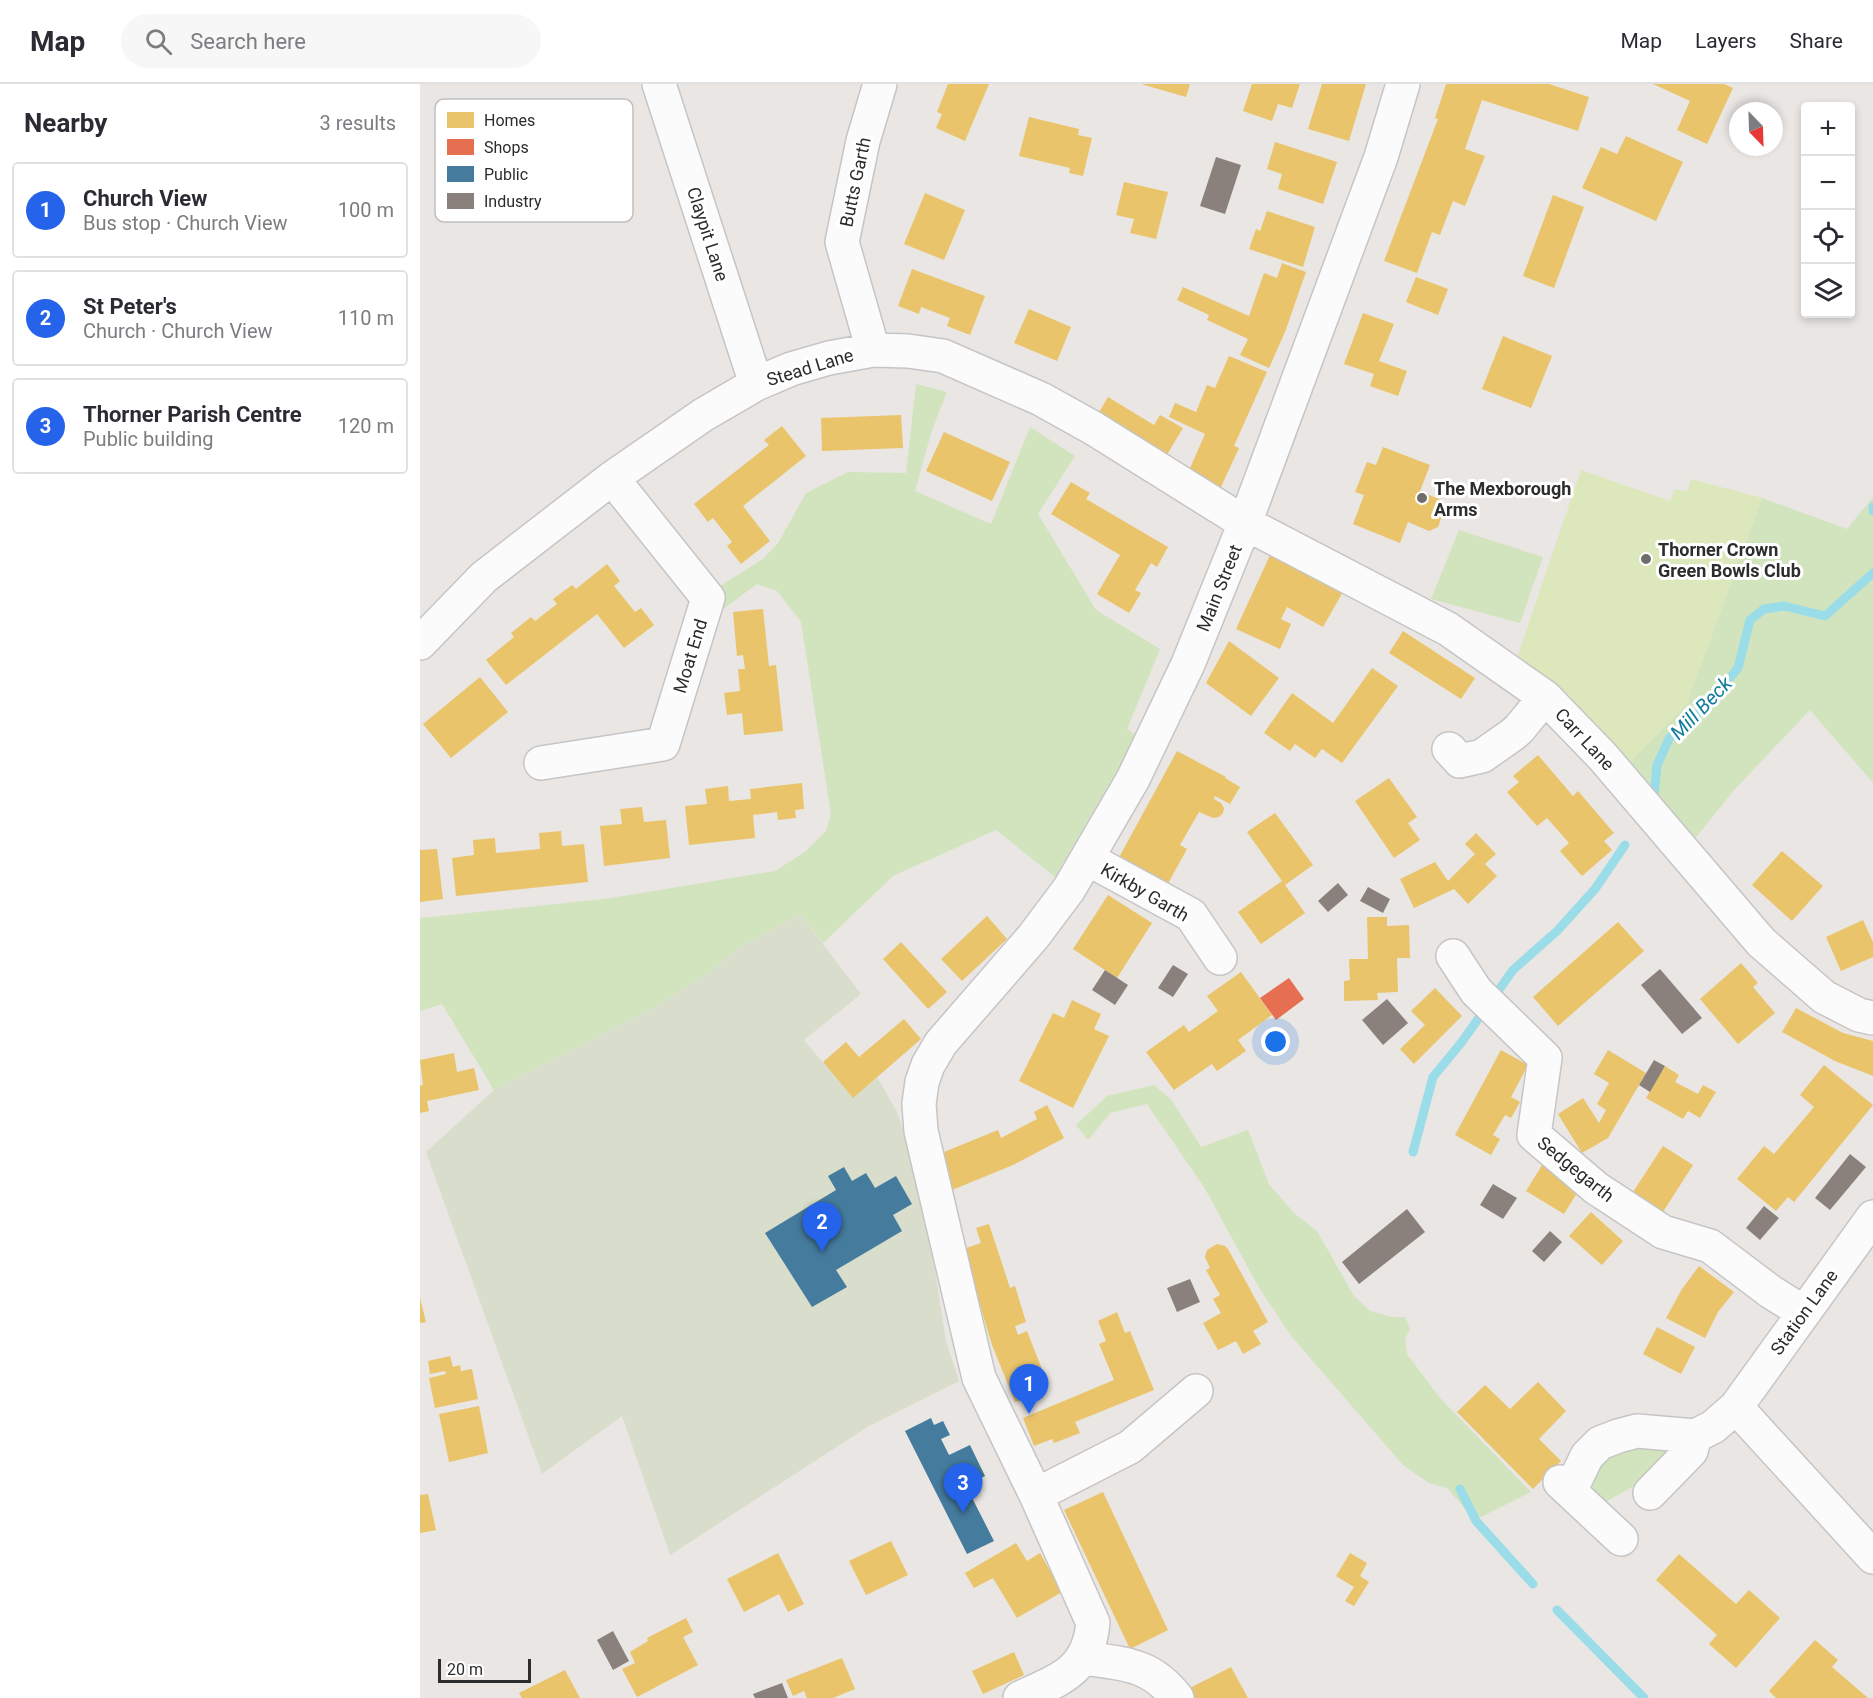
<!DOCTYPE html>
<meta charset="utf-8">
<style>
:root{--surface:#fff;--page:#f7f7f7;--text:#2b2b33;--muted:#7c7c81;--line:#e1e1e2;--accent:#2563eb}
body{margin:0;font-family:Roboto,sans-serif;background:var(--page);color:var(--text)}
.controls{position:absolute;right:18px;top:18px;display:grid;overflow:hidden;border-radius:6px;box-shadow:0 3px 9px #0003}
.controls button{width:54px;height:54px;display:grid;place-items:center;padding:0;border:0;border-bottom:2px solid var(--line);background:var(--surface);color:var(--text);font:30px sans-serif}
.compass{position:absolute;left:1309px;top:18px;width:54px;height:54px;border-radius:50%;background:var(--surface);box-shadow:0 3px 9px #0003;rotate:157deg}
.scale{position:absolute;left:18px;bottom:15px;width:93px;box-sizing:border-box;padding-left:6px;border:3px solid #2c2c2c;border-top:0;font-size:16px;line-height:21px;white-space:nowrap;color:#2c2c2c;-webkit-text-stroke:4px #fff;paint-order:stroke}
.you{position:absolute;left:856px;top:958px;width:21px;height:21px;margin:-15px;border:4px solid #fff;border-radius:50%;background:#1a73e8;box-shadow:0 0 0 9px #1a73e833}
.badge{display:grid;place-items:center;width:39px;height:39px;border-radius:50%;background:var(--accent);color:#fff;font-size:20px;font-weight:700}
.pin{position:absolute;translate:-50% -50px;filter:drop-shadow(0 2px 3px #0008)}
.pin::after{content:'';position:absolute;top:32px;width:21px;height:18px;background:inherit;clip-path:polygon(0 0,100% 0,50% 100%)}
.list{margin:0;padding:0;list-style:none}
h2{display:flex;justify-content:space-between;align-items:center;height:78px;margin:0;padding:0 24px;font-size:26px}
h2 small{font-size:20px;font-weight:400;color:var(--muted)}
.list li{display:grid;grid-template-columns:39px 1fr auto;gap:18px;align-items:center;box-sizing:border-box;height:96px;margin:0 12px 12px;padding:0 12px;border:2px solid var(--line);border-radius:6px}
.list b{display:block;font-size:22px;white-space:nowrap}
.list p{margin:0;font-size:20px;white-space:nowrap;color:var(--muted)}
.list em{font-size:20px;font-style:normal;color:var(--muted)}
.icon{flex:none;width:33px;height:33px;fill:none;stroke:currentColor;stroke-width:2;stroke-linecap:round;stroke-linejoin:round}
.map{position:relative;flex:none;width:1453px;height:1614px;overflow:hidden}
header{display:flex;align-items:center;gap:36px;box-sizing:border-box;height:84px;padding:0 30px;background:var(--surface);border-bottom:2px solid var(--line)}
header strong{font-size:28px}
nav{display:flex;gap:33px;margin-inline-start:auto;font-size:21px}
.search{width:420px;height:54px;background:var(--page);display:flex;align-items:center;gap:15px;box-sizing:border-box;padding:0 21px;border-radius:33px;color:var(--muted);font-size:22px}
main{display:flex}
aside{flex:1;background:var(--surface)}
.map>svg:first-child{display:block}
.green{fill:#d1e4bd}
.cemetery{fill:#d8decb}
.pitch{fill:#dce7bb}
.homes{fill:#e9c46a}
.shops{fill:#e76f51}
.public{fill:#457b9d}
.industry{fill:#8a817c}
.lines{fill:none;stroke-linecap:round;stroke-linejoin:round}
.stream{stroke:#9adde9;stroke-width:9}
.minor-casing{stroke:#c6c5c5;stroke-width:36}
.minor{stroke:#fcfbfb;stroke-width:33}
.poi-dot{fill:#6e6d6c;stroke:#fff;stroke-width:2}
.labels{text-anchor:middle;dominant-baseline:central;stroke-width:6;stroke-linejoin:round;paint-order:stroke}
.street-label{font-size:18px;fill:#2c2c2c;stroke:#fff}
.poi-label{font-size:18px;font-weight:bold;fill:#2c2c2c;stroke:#fff;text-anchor:start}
.water-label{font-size:20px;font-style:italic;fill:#127b9b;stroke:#fff}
.key{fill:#fff;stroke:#c0c0c0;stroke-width:1.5}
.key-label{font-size:16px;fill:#2c2c2c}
</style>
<header>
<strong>Map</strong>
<div class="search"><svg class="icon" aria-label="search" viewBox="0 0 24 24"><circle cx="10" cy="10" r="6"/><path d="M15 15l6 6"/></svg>Search here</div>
<nav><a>Map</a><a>Layers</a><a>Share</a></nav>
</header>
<main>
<aside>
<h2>Nearby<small>3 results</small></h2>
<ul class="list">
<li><span class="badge">1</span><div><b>Church View</b><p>Bus stop · Church View</p></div><em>100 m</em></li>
<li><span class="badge">2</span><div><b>St Peter's</b><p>Church · Church View</p></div><em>110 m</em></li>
<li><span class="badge">3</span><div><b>Thorner Parish Centre</b><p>Public building</p></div><em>120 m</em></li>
</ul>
</aside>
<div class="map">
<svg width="1453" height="1614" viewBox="0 0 1453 1614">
<rect width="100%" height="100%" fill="#eae6e3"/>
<path class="green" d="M496,300l31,8 -15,38 -17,61 76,33 39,-97 45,29 -37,58 58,96 64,39 -33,80 10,7 -82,141 -59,-47 -103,46 -70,67 -23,-29 -63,35 -28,24 -54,34 -161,83 -52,-86 -22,7v-93l184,-19 171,-28 30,-19 21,-21 5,-17 -30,-192 -24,-31 -20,-7 -35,26 -16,-15 57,-36 15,-16 28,-50 42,-21 58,1z
M1453,413v286l-63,-73 -75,79 -42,52 -39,-44 -24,-35 56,-57 76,-207 85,31z
M1039,446l84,27 -23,66 -89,-24z
M734,1001l17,14 30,48 47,-17 21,54 26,30 22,17 37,65 16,15 22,6h13l5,12 -5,10 2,15 33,44 91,94 -56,28 -28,-32 -18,-5 -26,-18 -111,-128 -34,-51 -54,-99 -57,-83 -37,9 -22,27 -12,-15 31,-29z
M1207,1361l48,4 -39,36 -31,17 -6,-2 -8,-15 12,-28z"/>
<path class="cemetery" d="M380,830l61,80 -57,46 48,57 25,-20 19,33 16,43 23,118 11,70 13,40 -90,45 -199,129 -48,-139 -80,58 -116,-322 68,-62 161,-83 54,-34 28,-24z"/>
<path class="pitch" d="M1161,386l89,31 5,-12 12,3 4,-13 71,19 -76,207 -56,57 -42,-43 -72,-58z"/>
<path class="homes" d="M528,0h41l-24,57 -29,-13 6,-14 -5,-2z
M721,0h49l-4,13z
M832,0h48l-8,24 -14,-4 -6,17 -29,-10z
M902,0h44l-17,57 -41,-12z
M1026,0h103l40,13 -11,34 -96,-31 -17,49 20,7 -20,50 -12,-5 -13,34 -8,-3 -15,41 -33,-12 54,-142 -3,-1z
M1233,0h71l9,4 -26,56 -30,-14 13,-29z
M609,33l50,12 -1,6 14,3 -9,38 -14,-3 1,-5 -51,-12z
M1206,52l57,26 -27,59 -74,-33 19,-41 16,7z
M855,58l62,20 -14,42 -45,-15 4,-15 -15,-5z
M704,98l44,10 -12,47 -26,-6 4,-14 -18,-4z
M505,109l40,17 -21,50 -40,-16z
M1133,111l31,12 -30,81 -31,-12z
M847,127l48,16 -12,40 -54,-18 7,-20 4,2z
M862,179l24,9 -21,60 -16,36 -29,-13 8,-16 -41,-19 2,-5 -32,-15 6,-13 66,29 15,-43 13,5z
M492,185l73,27 -15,39 -23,-9 3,-8 -29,-11 -2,7 -21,-8z
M996,193l32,12 -10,26 -32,-13z
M609,225l42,18 -14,34 -43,-18z
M943,229l31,11 -15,37 28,10 -9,25 -28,-10 4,-12 -30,-10z
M1083,252l49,20 -21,52 -49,-19z
M809,272l38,16 -33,74 5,2 -19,41 -33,-14 18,-41 -36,-17 6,-14 21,9 11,-27 8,3z
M688,313l46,28 6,-10 23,13 -18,30 -69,-41z
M481,331l2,33 -81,3 -1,-33z
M362,342l24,30 -63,50 27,35 -29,23 -14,-18 5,-4 -19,-24 -5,4 -14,-18 75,-59 -5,-5z
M524,348l66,30 -18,39 -66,-30z
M963,363l47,18 -10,26 21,9 4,8 -7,19 -9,4 -21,-9 -8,21 -47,-19 11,-29 -9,-3 12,-30 9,3z
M651,398l19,11 -4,6 82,48 -11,20 -6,-4 -16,27 6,3 -12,20 -32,-19 23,-39 -69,-41z
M851,469l73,37 -21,37 -36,-20 -6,12 10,5 -11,25 -44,-20z
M187,480l13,17 -6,5 21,26 6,-4 13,17 -30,23 -27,-34 -91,71 -20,-25 28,-23 -3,-4 20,-16 4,4 22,-17 -4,-5 19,-14 4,4z
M343,525l6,57 7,-1 7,66 -39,4 -2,-22 -15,2 -3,-22 16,-2 -2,-22h7l-2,-14 -6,1 -4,-44z
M983,547l72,47 -14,21 -72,-46z
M809,557l50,37 -28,38 -45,-33z
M952,584l26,18 -56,77 -20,-14 -7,9 -20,-14 -5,7 -26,-18 28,-40 41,30z
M60,593l28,35 -57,46 -28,-34z
M757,667l49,26 -1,1 15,9 -10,17 -15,-8 -1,3 7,4 3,5 -1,5 -4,4 -6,1 -14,-6 -19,33 7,4 -22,40 -49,-26z
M1118,671l35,41 5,-5 36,42 -10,8 8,9 -30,26 -22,-25 9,-8 -22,-25 -10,8 -30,-34 12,-10 -6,-6z
M969,694l28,39 -9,6 12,17 -26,18 -39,-57z
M382,699l2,26 -9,1 1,8 -18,2 -1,-8 -24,3 2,23 -66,7 -4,-39 22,-2 -2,-15 23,-3 1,15 22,-2 -1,-10z
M222,723l2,15 22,-2 4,38 -66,8 -4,-40 22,-2 -2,-15z
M855,729l38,52 -28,20 20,28 -44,31 -23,-32 44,-31 -35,-49z
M141,747l1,15 22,-2 4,38 -132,14 -4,-38 22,-3 -1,-15 22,-2 1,15 44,-4 -1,-16z
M1056,749l20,21 -11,10 12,12 -29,28 -14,-15 -40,19 -14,-29 35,-17 13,19 27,-27 -10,-10z
M17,765l6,50 -23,3v-52z
M1362,767l41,35 -31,35 -40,-36z
M688,811l44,28 -35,55 -44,-29z
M567,832l20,23 -45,42 -21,-22z
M947,833h20v9l22,-1 1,33h-13l1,34 -21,1 1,7 -34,1v-20l6,-1 -1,-21h19z
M1443,836l10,22v15l-32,14 -15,-34z
M1198,838l26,29 -86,75 -25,-29z
M481,858l46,50 -19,17 -45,-50z
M1321,879l17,20 -5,4 22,26 -37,31 -38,-45z
M821,888l31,43 -34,25 8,11 -29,20 -5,-7 -38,26 -28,-38 38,-27 5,7 29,-21 -11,-15z
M1015,904l27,28 -48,48 -14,-15 25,-24 -14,-14z
M652,916l29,14 -7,15 15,7 -36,72 -54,-27 34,-68 11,5z
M1376,924l47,25 30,8v35l-38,-15 -53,-29z
M484,935l17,20 -68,59 -30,-36 23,-20 13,15z
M1081,966l27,15 -17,32 9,5 -9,16 -6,-3 -12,20 7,4 -9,16 -36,-20z
M1188,966l38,23 -38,65 -26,15 -24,-39 25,-16 16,25 7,-13 -9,-6 12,-21 -15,-9z
M34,969l3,19 17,-4 5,22 -52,11 2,10 -9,2v-27l3,-1 -3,-25z
M1404,981l49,40 -79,97 -6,-5 -12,14 -39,-32 27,-33 10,8 40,-47 -14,-12z
M1245,982l14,9 -4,7 23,12 5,-9 13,7 -16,26 -12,-7 -5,8 -37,-21z
M627,1021l17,33 -51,27 -61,25 -8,-38 54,-22 3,8 36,-19 -3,-7z
M1243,1062l30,19 -30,47 -30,-20z
M1124,1078l38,23 -18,29 -38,-23z
M1171,1128l32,29 -21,24 -33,-29z
M569,1140l21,64 5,-2 11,36 -11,4 3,9 9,-4 18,46 -10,3 5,13 -25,9 -23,-57 -29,-96 18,-6 -5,-15z
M797,1160l8,2 3,3 40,73 -15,9 8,13 -18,10 -7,-13 -18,9 -15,-27 18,-10 -8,-14 7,-4 -14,-25 4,-2 -5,-11 2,-7z
M1279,1182l35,26 -16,20 -13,26 -39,-20 16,-29z
M0,1214l6,24 -6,1z
M697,1228l8,21 5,-2 24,59 -79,32 5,11 -26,10 -2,-4 -18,7 -11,-28 91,-38 -15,-36 7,-3 -8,-20z
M1237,1243l38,20 -14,27 -38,-20z
M30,1272l3,11 7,-2 1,6 11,-2 6,30 -43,9 -6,-30 17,-4 -1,-3 -15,3 -2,-13z
M1118,1298l28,29 -27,28 22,22 -28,28 -76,-77 28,-27 25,24z
M59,1322l9,47 -39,9 -10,-48z
M683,1408l65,138 -38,19 -66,-139z
M8,1410l8,36 -16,3v-38z
M471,1457l17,34 -42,20 -17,-34z
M596,1459l11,18 13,-8 22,39 -45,26 -24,-40 -19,10 -9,-15z
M358,1469l26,51 -16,8 -9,-18 -35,18 -17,-33z
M930,1469l17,10 -7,13 9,6 -15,24 -9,-5 9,-14 -18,-11z
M1259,1470l57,50 13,-14 31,28 -44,50 -27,-24 8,-9 -61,-55z
M266,1534l7,14 -10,5 15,28 -61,32 -15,-28 13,-6 -5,-11 18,-11 -1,-3z
M1395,1556l23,20 -6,7 36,31h-92l-7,-7z
M594,1568l10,23 -41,19 -11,-23z
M422,1574l13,31 -22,9h-26l-3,-7 -11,5 -7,-16z
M811,1583l17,31h-55l-5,-9z
M145,1586l15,28h-58l-3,-5z"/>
<path class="shops" d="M869,894l15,21 -28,21 -16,-22z"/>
<path class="public" d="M424,1083l8,14 14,-8 9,15 21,-12 16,28 -19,11 9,16 -66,39 11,17 -35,20 -47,-74 71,-43 -8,-14z
M511,1334l3,7 9,-4 7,14 -9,4 8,16 21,-10 15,31 -19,10 28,55 -27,13 -62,-123z"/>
<path class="industry" d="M796,73l25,8 -16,49 -25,-8z
M918,799l10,12 -20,17 -10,-11z
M948,803l22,12 -7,14 -23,-12z
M753,881l15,9 -15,23 -15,-9z
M1240,885l42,49 -20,16 -41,-49z
M685,886l23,15 -13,20 -23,-15z
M967,915l21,24 -25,22 -21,-25z
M1234,976l11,6 -15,26 -11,-7z
M1430,1070l16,13 -36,43 -15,-12z
M1073,1100l24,14 -14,21 -23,-14z
M1344,1122l15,12 -19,22 -14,-12z
M987,1125l18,23 -66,52 -17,-22z
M1130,1147l12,11 -18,20 -12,-11z
M770,1195l10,23 -23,10 -10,-24z
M193,1547l16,30 -16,9 -16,-30z
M362,1599l6,15h-33l-2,-4z"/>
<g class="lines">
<path class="stream" d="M1453,423v4
M1234,713l3,-32 13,-28 35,-29 33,-40 12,-48 14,-11 20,-3 41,10 48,-43
M993,1068l20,-75 28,-34 52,-73 44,-39 38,-42 30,-44
M1040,1405l16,32 57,63
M1137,1526l87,88"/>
<g class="minor-casing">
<path id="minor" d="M239,0l97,300
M453,266l-31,-108 21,-101 17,-57
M0,559l64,-66 128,-99 91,-63 53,-31 35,-15 38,-11 44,-8 35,1 35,5 98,43 52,29 152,95 203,106 97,68 58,60 158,185 63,55 35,18 14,3
M1029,665l11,12 22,-5 30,-21 7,-6 26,-32
M121,679l122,-19 45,-146 -96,-120
M668,775l103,56 29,43
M1033,872l23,35 69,67 -11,77 62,53 67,44 47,14 61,46 32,20
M1316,1323l137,150
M1140,1398l61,57
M1150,1407l17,-35 13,-13 18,-7 19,-5 58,5 18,-9 23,-20 137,-190
M1230,1409l41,-42 4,-15
M616,1411l94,-48 66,-56
M663,1574c41,6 67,5 94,40
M600,1614c40,-19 68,-26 73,-75l-57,-128 -57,-117 -58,-247 -2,-27 3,-22 6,-17 13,-22 92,-106 36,-48 64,-110 55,-115 57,-141 136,-366 22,-73"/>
</g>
<use href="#minor" class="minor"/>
</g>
<g class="poi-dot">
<circle cx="1002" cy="414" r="6"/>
<circle cx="1226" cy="475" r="6"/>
</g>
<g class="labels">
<g class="street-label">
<text transform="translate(435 98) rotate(-78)">Butts Garth</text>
<text transform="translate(288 150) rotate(72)">Claypit Lane</text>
<text transform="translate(390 283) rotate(-17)">Stead Lane</text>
<text transform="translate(799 504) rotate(-68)">Main Street</text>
<text transform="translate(270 572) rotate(-73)">Moat End</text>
<text transform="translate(1165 655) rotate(47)">Carr Lane</text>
<text transform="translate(725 808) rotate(30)">Kirkby Garth</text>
<text transform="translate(1156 1085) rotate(39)">Sedgegarth</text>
<text transform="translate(1384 1228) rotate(-54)">Station Lane</text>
</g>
<g class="poi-label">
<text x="1014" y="404">The Mexborough<tspan x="1014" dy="21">Arms</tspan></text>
<text x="1238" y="465">Thorner Crown<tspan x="1238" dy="21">Green Bowls Club</tspan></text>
</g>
<g class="water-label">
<text transform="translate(1281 624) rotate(-46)">Mill Beck</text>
</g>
</g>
<rect x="15" y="15" width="198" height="123" rx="9" class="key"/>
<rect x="27" y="28" width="27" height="16" fill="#e9c46a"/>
<rect x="27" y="55" width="27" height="16" fill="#e76f51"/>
<rect x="27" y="82" width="27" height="16" fill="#457b9d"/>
<rect x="27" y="109" width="27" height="16" fill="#8a817c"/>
<g class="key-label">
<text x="64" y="42">Homes</text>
<text x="64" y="69">Shops</text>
<text x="64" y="96">Public</text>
<text x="64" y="123">Industry</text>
</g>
</svg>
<div class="controls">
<button>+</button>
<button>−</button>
<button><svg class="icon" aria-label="locate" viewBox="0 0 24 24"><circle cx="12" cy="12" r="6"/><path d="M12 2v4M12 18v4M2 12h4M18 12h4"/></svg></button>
<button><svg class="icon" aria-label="layers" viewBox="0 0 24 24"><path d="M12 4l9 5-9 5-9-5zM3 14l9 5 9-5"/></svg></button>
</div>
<svg class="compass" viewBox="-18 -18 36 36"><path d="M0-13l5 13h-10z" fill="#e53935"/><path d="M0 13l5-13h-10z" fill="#7c7c81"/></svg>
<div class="scale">20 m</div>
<div class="you"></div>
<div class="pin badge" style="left:609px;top:1330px">1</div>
<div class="pin badge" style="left:402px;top:1168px">2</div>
<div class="pin badge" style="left:543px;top:1429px">3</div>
</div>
</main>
